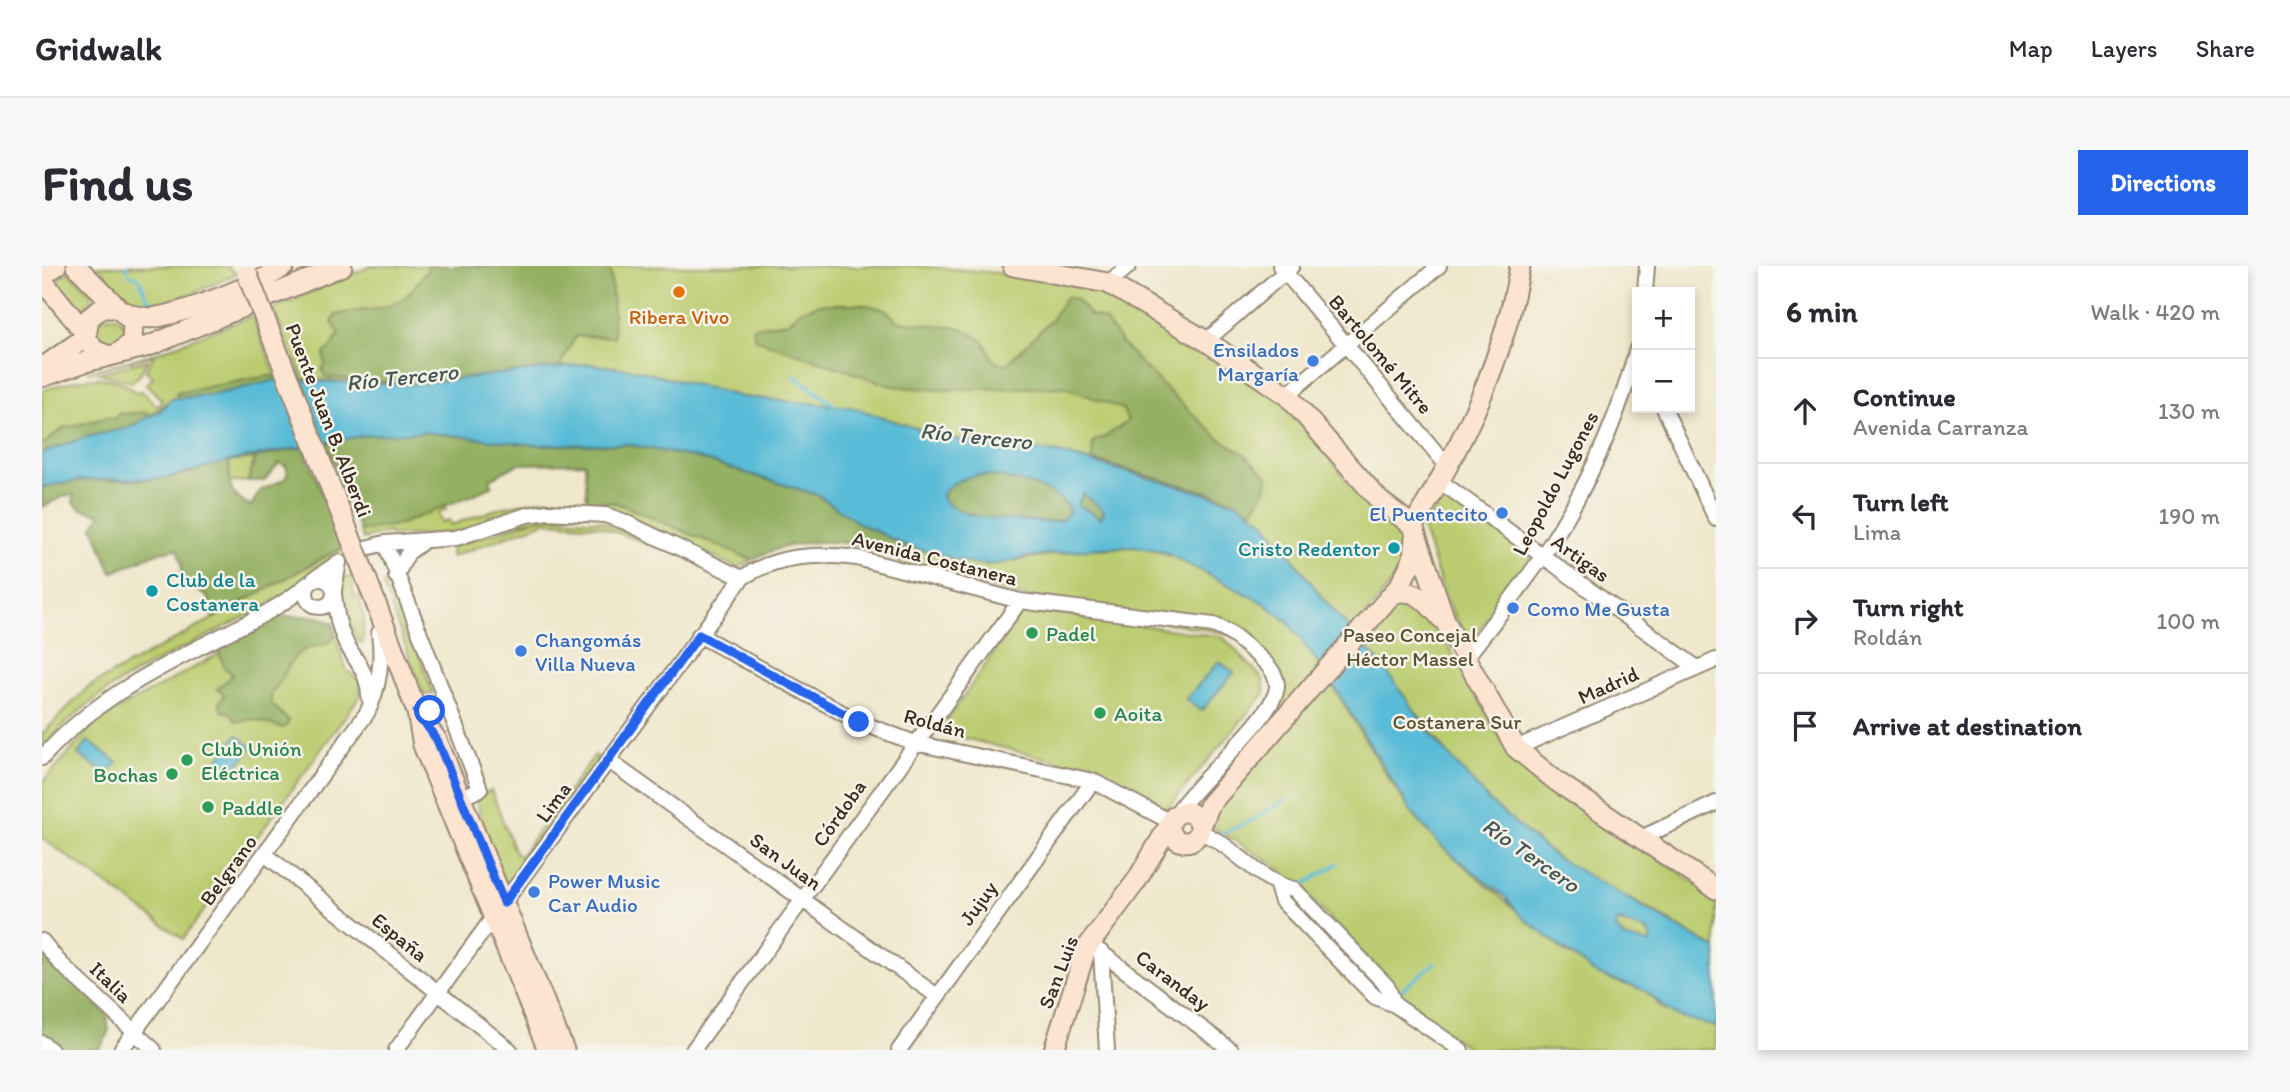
<!DOCTYPE html>
<meta charset="utf-8">
<style>
:root{--surface:#fff;--page:#f7f7f7;--text:#2b2b33;--muted:#7c7c81;--line:#e1e1e2;--accent:#2563eb}
body{margin:0;font-family:Itim,sans-serif;background:var(--page);color:var(--text)}
.controls{position:absolute;right:21px;top:21px;display:grid;overflow:hidden;border-radius:0px;box-shadow:0 4px 10px #0003}
.controls button{width:63px;height:63px;display:grid;place-items:center;padding:0;border:0;border-bottom:2px solid var(--line);background:var(--surface);color:var(--text);font:35px sans-serif}
.stop{position:absolute;width:21px;height:21px;margin:-16px;border:5px solid #2563eb;border-radius:50%;background:#fff}
.stop.end{background:#2563eb;border-color:#fff;box-shadow:0 2px 7px #0008}
.list{margin:0;padding:0;list-style:none}
h2{display:flex;justify-content:space-between;align-items:center;height:91px;margin:0;padding:0 28px;font-size:30px}
h2 small{font-size:23px;font-weight:400;color:var(--muted)}
.list li{display:grid;grid-template-columns:46px 1fr auto;gap:21px;align-items:center;box-sizing:border-box;height:105px;padding:0 28px;border-top:2px solid var(--line)}
.list b{display:block;font-size:26px;white-space:nowrap}
.list p{margin:0;font-size:23px;white-space:nowrap;color:var(--muted)}
.list em{font-size:23px;font-style:normal;color:var(--muted)}
.icon{flex:none;width:38px;height:38px;fill:none;stroke:currentColor;stroke-width:2;stroke-linecap:round;stroke-linejoin:round}
.map{position:relative;flex:none;width:1674px;height:784px;overflow:hidden;border-radius:0px}
header{display:flex;align-items:center;gap:42px;box-sizing:border-box;height:98px;padding:0 35px;background:var(--surface);border-bottom:2px solid var(--line)}
header strong{font-size:33px}
nav{display:flex;gap:38px;margin-inline-start:auto;font-size:24px}
.intro{display:flex;align-items:center;justify-content:space-between;box-sizing:border-box;height:168px;padding:0 42px}
h1{margin:0;font-size:49px}
.button{padding:18px 32px;border-radius:0px;background:var(--accent);color:#fff;font-size:24px;font-weight:700}
main{display:flex;gap:42px;padding:0 42px}
aside{flex:1;background:var(--surface);border-radius:0px;box-shadow:0 4px 10px #0003}
.map>svg:first-child{display:block}
.green{fill:#bbcc6f;stroke:#7b7b46;stroke-width:2}
.forest{fill:#94b062;stroke:#686d40;stroke-width:2}
.water{fill:#59bbd7;stroke:#4a727a;stroke-width:2;fill-rule:evenodd}
.lines{fill:none;stroke-linecap:round;stroke-linejoin:round}
.stream{stroke:#59bbd7;stroke-width:3.5}
.street-casing{stroke:#958976;stroke-width:18}
.secondary-casing{stroke:#958976;stroke-width:23}
.street{stroke:#fff;stroke-width:14}
.secondary{stroke:#fde4d1;stroke-width:19}
.secondary-bridge-casing{stroke:#958976;stroke-width:23;stroke-linecap:butt}
.secondary-bridge{stroke:#fde4d1;stroke-width:19}
.route{stroke:#2563eb;stroke-width:9}
.food-dot{fill:#e8710a;stroke:#f7f3e8;stroke-width:2.5}
.shop-dot{fill:#3f7fe0;stroke:#f7f3e8;stroke-width:2.5}
.culture-dot{fill:#0f9aa8;stroke:#f7f3e8;stroke-width:2.5}
.leisure-dot{fill:#2e9e5b;stroke:#f7f3e8;stroke-width:2.5}
.labels{text-anchor:middle;dominant-baseline:central;stroke-width:5;stroke-linejoin:round;paint-order:stroke}
.food-label{font-size:21px;fill:#c56008;stroke:#f7f3e8}
.shop-label{font-size:21px;fill:#366cbe;stroke:#f7f3e8;text-anchor:start}
.street-label{font-size:21px;fill:#3b2a1e;stroke:#f7f3e8}
.culture-label{font-size:21px;fill:#0d838f;stroke:#f7f3e8;text-anchor:end}
.leisure-label{font-size:21px;fill:#27864d;stroke:#f7f3e8;text-anchor:start}
.park-label{font-size:21px;fill:#5b5232;stroke:#f7f3e8}
.water-label{font-size:23px;font-style:italic;fill:#445656;stroke:#f7f3e8}
</style>
<header>
<strong>Gridwalk</strong>
<nav><a>Map</a><a>Layers</a><a>Share</a></nav>
</header>
<div class="intro"><h1>Find us</h1><a class="button">Directions</a></div>
<main>
<div class="map">
<svg width="1674" height="784" viewBox="0 0 1674 784">
<rect width="100%" height="100%" fill="#f7f3e8"/>
<filter id="ink" filterUnits="userSpaceOnUse"><feTurbulence type="fractalNoise" baseFrequency=".0143" numOctaves="2"/><feDisplacementMap in="SourceGraphic" scale="14" xChannelSelector="R" yChannelSelector="G"/><feConvolveMatrix kernelMatrix="1 2 1 2 8 2 1 2 1" color-interpolation-filters="sRGB"/></filter>
<filter id="wash" filterUnits="userSpaceOnUse"><feTurbulence type="fractalNoise" baseFrequency=".00686" numOctaves="4" result="noise"/><feDisplacementMap in="SourceGraphic" scale="28" xChannelSelector="R" yChannelSelector="G"/><feGaussianBlur stdDeviation="1.57" result="paint"/><feColorMatrix in="noise" values="0 0 0 0 0 0 0 0 0 0 0 0 0 0 0 0 0 1.4 0 .05"/><feComposite in="paint" operator="in"/></filter>
<g filter="url(#wash)">
<rect width="100%" height="100%" fill="#efe8cd"/>
<path class="green" d="M56,0h129l9,8c-25,12 -90,44 -114,22 -9,-8 -16,-20 -24,-30z
M329,0h546l104,9 91,18 88,52 84,57 83,103 38,34 3,6 -6,24 -49,63 -27,-30 -61,-80 -81,-35 -126,-34 -112,-15 -95,-31 -109,-10 -105,-27 -48,-6 -201,20 -85,-5 -30,-70z
M27,6l22,21v9l-6,5 -8,-1 -19,-21 1,-8z
M210,50l24,60 -98,19 1,3 -8,1 -24,19 1,-5 -84,15 -22,17v-54c31,-12 67,-23 95,2l4,-3 16,16 5,-6 -16,-16 7,-6 -7,-7 8,-16 -66,17 65,-18z
M53 65a15 15 0 1 1 30 0a15 15 0 1 1-30 0Z
M106,94l-9,16 -8,6 -32,-9z
M213,192l-7,23 -22,2 3,-22z
M1405,229l86,63 -64,85 -22,-41 -24,-72v-5z
M503,233l72,4 135,57 -14,8 -106,-50 -29,-9 -167,26h-46l-2,-3 -25,7 -3,-8 41,-7 43,-20 2,6 -8,3 3,9 8,-2 2,5 49,-17z
M502,251l57,4 60,24 -2,3 -59,-22 -55,-4 -94,35 1,-11z
M865,280l80,19 102,-16 57,-2 32,11 86,45 23,18 27,34 77,127 21,31 27,31 127,109 45,27 33,10 19,19 53,18v23h-244l-56,-37 -116,-126 -28,-24 -60,-36 -13,-20 -8,-1 90,-120 -39,-50 -220,-40 -124,-32z
M301,281c-7,13 -27,26 -40,35 -84,60 -195,83 -261,168v-16l46,-47z
M348,308l43,119 -8,2 -4,-8 -38,-101z
M312,310l4,8 -5,2 1,11 5,-2 5,23 -1,25h-4c-10,-22 -21,-39 -17,-64z
M1355,335l16,1 23,22 74,130 10,11 196,132v52l-68,-41 -69,-36 -46,-31 -43,-39 -36,-40 -92,-121z
M987,343l194,28 40,42 2,14 -99,117 -64,-38 -163,-40 81,-118z
M291,362l14,43 14,10 -1,15 -177,243 -141,-101v-55l55,-62 163,-90z
M553,489l7,5 -89,121 -8,3 -22,-49 -3,-23 -5,-14 16,-8 25,65h5z
M1252,630l87,92v3l-91,-91z
M1576,655l30,10 4,12 -26,-4 -11,-11z"/>
<path class="forest" d="M389,0h173l7,6 3,65 -38,-1 -17,31 -148,17 -86,-7 -3,-8 3,-4 -1,-12 8,-6 7,-14 -7,-11 4,-7c22,-7 44,-2 65,-15 13,-8 19,-24 30,-34z
M1024,31l10,2 14,16 15,5 20,27 39,40 55,51 24,15 25,23 -4,17 -12,18 -31,-15 -129,-36 1,-19 12,-4 23,-16 -5,-12 -59,-22 -128,3 -45,-4 -136,-47 -2,-12 35,-5 12,-11 20,-7h41l24,5 12,12 64,7 22,13 12,21 12,2 44,-44z
M225,110h9l1,4 -64,15 -34,3 -4,-5z
M106,146l-1,6 -19,10 -42,9 -44,16v-8l22,-17 44,-11 6,2 4,-5z
M348,165l35,1 110,13 91,-1 72,14 120,37 42,29 47,22 -6,8c-51,-14 -101,-20 -149,6l-135,-57 -30,-2 -2,-38 -67,1 -28,15 2,8 -91,37 -41,7 -34,-89z
M262,181l39,100 -130,71 -6,-22 -26,-14 1,-18 -5,-15 -18,3 -47,21 -19,-46 8,-13 -20,-5 -8,-7 1,-7 -10,1 -22,11v-20c40,-13 83,-3 124,-9 22,-3 42,-12 63,-17 2,28 -5,29 22,45l9,-15 25,-12 3,-7 -2,-6 -7,-3 -15,18h-16l7,-23z
M936,209c23,0 84,12 92,37l-10,9 -13,1c-27,-3 -94,1 -105,-26 6,-14 22,-18 36,-21z
M1043,227l19,18 -3,7 -23,-13 1,-7z
M263,350l15,1 13,6 3,11c-9,16 -21,9 -34,17 -16,10 -17,30 -31,42v11l18,17 -3,5 -4,2 -29,-9 -16,3 -8,-10 -7,-1 -3,-9 6,-7 -8,-6 16,-14 -9,-8 -6,-18 5,-9 54,-23z
M0,682l65,67 2,18 -10,17h-38l-19,-13z"/>
<path class="water" d="M547,98l48,6 105,27 109,10 95,31 112,15 181,50 26,19 61,80 59,67 51,72 54,61 64,54 162,93v78l-42,-12 -30,-25 -48,-16 -74,-57 -17,-20 -66,-53 -27,-31 -85,-138 -40,-54 -23,-18 -102,-52 -29,-5 -44,3 -63,8 -27,7h-26l-66,-18 -47,-22 -42,-29 -120,-37 -72,-14 -91,1 -110,-13 -59,3 -137,26 -63,17 -84,2 -40,7v-34l44,-16 42,-9 32,-17 11,-12 42,-4 63,-15 135,4zM936,209c23,0 84,12 92,37l-10,9 -13,1c-27,-3 -94,1 -105,-26 6,-14 22,-18 36,-21zM1041,227l21,18 -3,7 -23,-13zM1576,655l30,10 4,12 -26,-4 -11,-11z
M1177,395l15,12 -33,38 -15,-12z
M195,469l15,12 -22,28 -15,-12z
M46,475l29,21 -10,13 -29,-21z"/>
<g class="lines">
<path class="stream" d="M85,0v3
M87,8l10,4 7,18 8,8
M753,110l40,30
M1179,568l32,-14 32,-20
M1258,621l37,-23
M1356,727l37,-30"/>
</g>
</g>
<g filter="url(#ink)">
<g class="lines">
<g class="street-casing">
<path id="street" d="M1238,0l169,202
M1066,17l21,-17
M1603,26l2,-26
M1164,75l86,-75
M1245,129l152,-129
M1622,142l52,111
M1399,216l256,186
M343,277l95,246 -20,9
M324,282l19,-5 71,-5 71,-23 21,-3 57,3 18,6 119,57c34,-23 74,-25 115,-20l163,43 193,24c18,6 30,18 44,30 9,8 20,18 20,31 0,29 -84,98 -103,131
M354,310l12,-23 16,-12
M272,313l25,-17 -5,28
M264 327a14 14 0 1 1 28 0a14 14 0 1 1-28 0Z
M292,328c2,17 4,33 12,49 11,20 23,31 23,55
M657,369l160,87 56,21 178,38 78,41
M1423,393c26,-34 53,-67 77,-102 42,-63 75,-135 95,-208
M375,446l14,-1 12,-14
M1474,482l200,-88
M0,492c47,-54 108,-86 171,-118 34,-17 68,-32 96,-57
M567,495l328,235
M1157,566c36,12 58,50 95,57l93,97 8,19
M1599,572l75,-35
M224,589l244,195
M1235,620l5,15 93,96 20,8 66,45
M0,675l18,22 94,87
M1048,678l141,106
M1059,686l6,98
M0,777l9,7
M79,784l246,-337c12,-24 16,-53 12,-80
M354,784l346,-472
M651,784l327,-449
M857,784l194,-269"/>
</g>
<g class="secondary-casing">
<path id="secondary" d="M34,0l42,42
M971,0l95,17 98,58 81,54 93,106 33,25
M0,3l8,1 6,-4
M0,14l44,54
M83,46c11,5 21,7 32,5 27,-4 106,-34 127,-51
M67,90l-15,-6 -8,-13 3,-19 13,-10h16l15,15 -1,19 -13,11
M0,102l44,-31
M0,111l43,-15 64,-16 193,-80
M1371,260l33,97 70,125 40,33 160,108
M1371,260c50,-82 91,-165 107,-260
M325,314l50,132 6,33 125,305
M1351,328c22,-8 35,9 48,24
M378,451l17,23 127,310
M1128 561a15 15 0 1 1 30 0a15 15 0 1 1-30 0Z
M1158,563l10,-25 190,-219 13,-26 2,-21
M1012,784l32,-101 51,-69 33,-56"/>
</g>
<use href="#street" class="street"/>
<use href="#secondary" class="secondary"/>
<g class="secondary-bridge-casing">
<path id="secondary-bridge" d="M206,10l119,304"/>
</g>
<use href="#secondary-bridge" class="secondary-bridge"/>
</g>
</g>
<g class="lines" filter="url(#ink)">
<path class="route" d="M388,445l-13,1 20,28 67,163 195,-268 160,87"/>
</g>
<circle class="food-dot" cx="637" cy="26" r="7"/>
<g class="shop-dot">
<circle cx="1271" cy="95" r="7"/>
<circle cx="1460" cy="247" r="7"/>
<circle cx="1471" cy="342" r="7"/>
<circle cx="479" cy="385" r="7"/>
<circle cx="492" cy="626" r="7"/>
</g>
<g class="culture-dot">
<circle cx="1352" cy="282" r="7"/>
<circle cx="110" cy="325" r="7"/>
</g>
<g class="leisure-dot">
<circle cx="990" cy="367" r="7"/>
<circle cx="1058" cy="447" r="7"/>
<circle cx="145" cy="494" r="7"/>
<circle cx="130" cy="508" r="7"/>
<circle cx="166" cy="541" r="7"/>
</g>
<g class="labels">
<g class="food-label">
<text x="637" y="50">Ribera Vivo</text>
</g>
<g class="shop-label">
<text x="1257" y="83" text-anchor="end">Ensilados<tspan x="1257" dy="24">Margaría</tspan></text>
<text x="1446" y="247" text-anchor="end">El Puentecito</text>
<text x="1485" y="342">Como Me Gusta</text>
<text x="493" y="373">Changomás<tspan x="493" dy="24">Villa Nueva</tspan></text>
<text x="506" y="614">Power Music<tspan x="506" dy="24">Car Audio</tspan></text>
</g>
<g class="street-label">
<text transform="translate(1339 88) rotate(50)">Bartolomé Mitre</text>
<text transform="translate(287 154) rotate(69)">Puente Juan B. Alberdi</text>
<text transform="translate(1513 217) rotate(-62)">Leopoldo Lugones</text>
<text transform="translate(893 292) rotate(14)">Avenida Costanera</text>
<text transform="translate(1539 292) rotate(36)">Artigas</text>
<text transform="translate(1566 419) rotate(-24)">Madrid</text>
<text transform="translate(893 457) rotate(15)">Roldán</text>
<text transform="translate(511 536) rotate(-54)">Lima</text>
<text transform="translate(797 547) rotate(-55)">Córdoba</text>
<text transform="translate(744 595) rotate(36)">San Juan</text>
<text transform="translate(186 604) rotate(-54)">Belgrano</text>
<text transform="translate(936 637) rotate(-54)">Jujuy</text>
<text transform="translate(358 671) rotate(39)">España</text>
<text transform="translate(1016 706) rotate(-69)">San Luis</text>
<text transform="translate(1131 714) rotate(37)">Caranday</text>
<text transform="translate(69 716) rotate(44)">Italia</text>
</g>
<g class="culture-label">
<text x="1338" y="282">Cristo Redentor</text>
<text x="124" y="313" text-anchor="start">Club de la<tspan x="124" dy="24">Costanera</tspan></text>
</g>
<g class="leisure-label">
<text x="1004" y="367">Padel</text>
<text x="1072" y="447">Aoita</text>
<text x="159" y="482">Club Unión<tspan x="159" dy="24">Eléctrica</tspan></text>
<text x="116" y="508" text-anchor="end">Bochas</text>
<text x="180" y="541">Paddle</text>
</g>
<g class="park-label">
<text x="1368" y="368">Paseo Concejal<tspan x="1368" dy="24">Héctor Massel</tspan></text>
<text x="1415" y="455">Costanera Sur</text>
</g>
<g class="water-label">
<text transform="translate(360 111) rotate(-6)">Río Tercero</text>
<text transform="translate(934 170) rotate(6)">Río Tercero</text>
<text transform="translate(1489 589) rotate(35)">Río Tercero</text>
</g>
</g>
</svg>
<div class="controls">
<button>+</button>
<button>−</button>
</div>
<div class="stop" style="left:388px;top:445px"></div>
<div class="stop end" style="left:817px;top:456px"></div>
</div>
<aside>
<h2>6 min<small>Walk · 420 m</small></h2>
<ul class="list">
<li><svg class="icon" aria-label="ahead" viewBox="0 0 24 24"><path d="M12 20V5M6 11l6-6 6 6"/></svg><div><b>Continue</b><p>Avenida Carranza</p></div><em>130 m</em></li>
<li><svg class="icon" aria-label="left" viewBox="0 0 24 24"><path d="M17 20v-9H6M10 6l-5 5 5 5"/></svg><div><b>Turn left</b><p>Lima</p></div><em>190 m</em></li>
<li><svg class="icon" aria-label="right" viewBox="0 0 24 24"><path d="M7 20v-9h11M14 6l5 5-5 5"/></svg><div><b>Turn right</b><p>Roldán</p></div><em>100 m</em></li>
<li><svg class="icon" aria-label="arrive" viewBox="0 0 24 24"><path d="M6 21V4h12l-3 4 3 4H6"/></svg><div><b>Arrive at destination</b></div></li>
</ul>
</aside>
</main>
